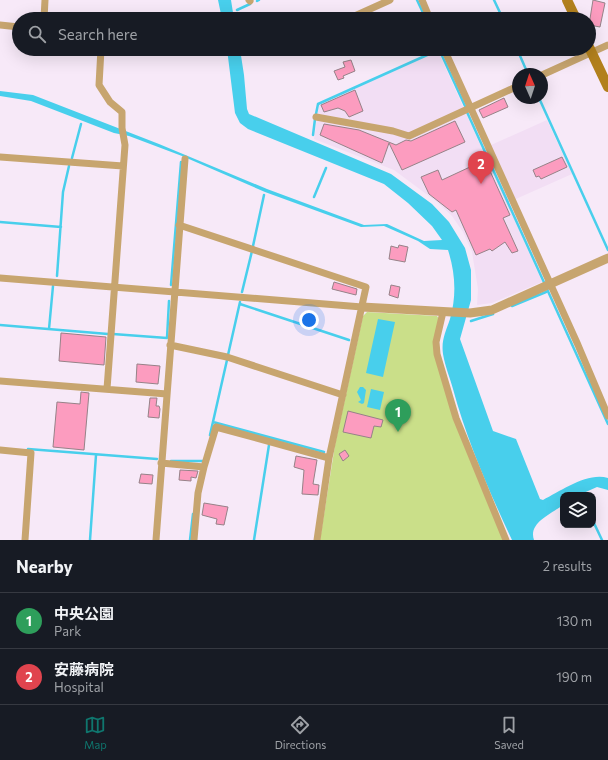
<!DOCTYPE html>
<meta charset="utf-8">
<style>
:root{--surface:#171b24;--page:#242831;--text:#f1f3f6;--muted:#9ea1a6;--line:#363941;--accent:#0f766e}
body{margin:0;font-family:Commissioner,"Noto Sans JP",sans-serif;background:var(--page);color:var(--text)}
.controls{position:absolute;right:12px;bottom:12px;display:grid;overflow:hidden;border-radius:8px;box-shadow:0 4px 16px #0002}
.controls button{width:36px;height:36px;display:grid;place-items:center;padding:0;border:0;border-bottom:1px solid var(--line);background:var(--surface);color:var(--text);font:20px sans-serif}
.compass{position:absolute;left:512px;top:68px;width:36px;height:36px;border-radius:50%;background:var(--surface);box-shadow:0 4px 16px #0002;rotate:357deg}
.you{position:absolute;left:309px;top:320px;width:14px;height:14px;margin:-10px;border:3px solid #fff;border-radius:50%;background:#1a73e8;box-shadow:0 0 0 6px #1a73e833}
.badge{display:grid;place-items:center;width:26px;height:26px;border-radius:50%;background:var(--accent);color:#fff;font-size:13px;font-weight:700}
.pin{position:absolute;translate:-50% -33px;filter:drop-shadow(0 1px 2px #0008)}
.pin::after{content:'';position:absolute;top:21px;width:14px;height:12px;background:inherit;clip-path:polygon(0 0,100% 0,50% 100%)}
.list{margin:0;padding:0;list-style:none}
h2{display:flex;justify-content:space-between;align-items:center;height:52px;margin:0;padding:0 16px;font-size:17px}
h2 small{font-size:13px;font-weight:400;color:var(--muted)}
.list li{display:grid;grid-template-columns:26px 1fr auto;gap:12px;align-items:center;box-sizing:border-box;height:56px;padding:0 16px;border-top:1px solid var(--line)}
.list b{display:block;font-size:15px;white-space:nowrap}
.list p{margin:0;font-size:13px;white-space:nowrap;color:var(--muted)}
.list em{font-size:13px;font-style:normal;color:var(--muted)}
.icon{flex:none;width:22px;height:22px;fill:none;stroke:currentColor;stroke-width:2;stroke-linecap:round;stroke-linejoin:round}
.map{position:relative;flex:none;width:608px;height:540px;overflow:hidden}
.search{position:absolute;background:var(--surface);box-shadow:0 4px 16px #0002;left:12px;right:12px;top:12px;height:44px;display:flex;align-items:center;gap:10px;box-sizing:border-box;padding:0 14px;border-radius:22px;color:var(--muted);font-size:15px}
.sheet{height:164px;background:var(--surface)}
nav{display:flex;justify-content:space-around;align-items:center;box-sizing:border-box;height:56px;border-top:1px solid var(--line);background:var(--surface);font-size:11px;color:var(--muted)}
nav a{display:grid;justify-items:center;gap:2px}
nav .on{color:var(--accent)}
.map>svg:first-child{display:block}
.built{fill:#f2def4}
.green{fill:#cadf89}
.water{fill:#48cfec}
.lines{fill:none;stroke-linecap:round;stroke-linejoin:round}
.stream{stroke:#48cfec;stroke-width:2.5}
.building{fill:#fc9cbf;stroke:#968288}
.minor{stroke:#c7a56f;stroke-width:7}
.tertiary{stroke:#c7a56f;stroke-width:9}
.secondary{stroke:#b2801d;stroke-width:10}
</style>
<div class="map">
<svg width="608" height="540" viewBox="0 0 608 540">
<rect width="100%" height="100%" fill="#f7e9f8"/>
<path class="built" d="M438,51l44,98 65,-29 25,54 -65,29 35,79 -50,21 -15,2 1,-16 -6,-37 -9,-20 -11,-16 -15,-14 -43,-32 -80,-31 5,-34z"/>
<path class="green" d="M367,312l70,4 2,3 -5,24 19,75 50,122h-183l15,-95 28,-129z"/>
<path class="water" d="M218,0h13l3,19h-12z
M227,49h13l4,26 3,34 2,5 142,60 41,30 17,18 16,26 6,22v30l-11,39 33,92 23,8 24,60 3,1c18,-9 44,-28 65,-22v12l-11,-3 -18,8h-16v10c-12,9 -35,18 -29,35h-22c-23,-49 -45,-99 -59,-151 -3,-11 -8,-23 -10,-35 -2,-14 3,-23 7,-35 7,-24 5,-47 -2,-69l-18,-1 -12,-8 -34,-15 -23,1 -96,-35 -83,-36 -53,-20 -15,-3 -83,-32 -31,-5v-5l33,4 126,49 108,45 97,36 23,-1 37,17 18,-1 -10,-14 -24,-23 -24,-19 -136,-55 -8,-6 -5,-10z
M378,319l17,3 -12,55 -17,-4z
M360,387h3l3,3 -2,13 -2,1 -4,-2 3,-2 -4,-8z
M371,389l13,3 -4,18 -13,-3z"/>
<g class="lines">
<path class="stream" d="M417,0l9,19
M494,0l9,19
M257,1l2,-1
M237,10l13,-6
M439,49l26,57
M517,49l11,25
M539,98l69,152
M467,112l141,312
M316,114l2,-10 118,-53
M313,135l2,-16
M72,158l9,-34
M314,197l12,-29
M0,222l61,5
M253,246l11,-51
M57,276l6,-84 6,-26
M171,285l10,-123
M242,292l10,-41
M240,304l109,36
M512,306l34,-14
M471,321l22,-7
M0,325l108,9
M49,329l4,-43
M113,334l54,4 2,-37
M228,355l12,-53
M213,422l111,30
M210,435l17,-75
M28,449l129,10
M171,461h32
M593,521l9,19
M90,540l6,-85
M190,540l3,-26
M254,540l15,-95"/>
</g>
<path class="building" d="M593,0l12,3 -5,24 -11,-2z
M351,60l4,11 -12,5 1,2 -6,2 -4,-9 11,-4 -2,-5z
M355,90l8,21 -14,6 -4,-6 -7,-3 -14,4 -3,-7z
M504,98l4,9 -25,11 -4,-8z
M455,121l10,21 -63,28 -13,-27 -7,20 -62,-28 4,-11 35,6 37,15 10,-5 5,1z
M562,157l5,10 -26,12 -2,-3 -3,1 -3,-7z
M485,160l25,55 -7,3 15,33 -6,2 -7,-11 -13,9 -2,-2 -14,6 -20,-45 -4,2 -23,-18 -8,-17 17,-7 4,10z
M399,245l9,2 -3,15 -16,-3 2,-13 7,2z
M334,282l23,7 -1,6 -24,-6z
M391,285l9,2 -2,11 -9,-3z
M61,333l45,4 -2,28 -45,-4z
M137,364l23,2 -2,18 -22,-2z
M81,392l8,1 -5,57 -31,-3 4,-45 23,2z
M150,398h7l-1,8h3l1,3 -1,9 -11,-1z
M348,411l35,9 -2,7 -7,-1 -3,12 -28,-6z
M345,450l4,6 -6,5 -4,-7z
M296,456l21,4 -4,24 6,1 -1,10 -16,-1 2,-24 -10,-3z
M180,470l18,1 -2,7 -5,-1v4l-12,-1z
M141,474l12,1 -1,9 -13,-1z
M204,503l24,4 -4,18 -8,-1 1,-5 -15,-4z"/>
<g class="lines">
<path class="minor" d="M249,0l1,1
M422,0l8,19
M44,19l1,-19
M348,19l42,-19
M0,25l19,2
M101,49l-2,36 11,17 12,10v16l3,17 -18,244
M444,49l134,296 30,71
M542,75l66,-30
M316,117l77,14 16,5 109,-50
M0,157l123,9
M179,225l187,62 -37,171 -12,82
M0,278l362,29
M443,312l-7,30 1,12 19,64 50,122
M170,345l57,12 116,38
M0,381l167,13
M0,450l31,3 -6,87
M161,463l43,4 12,-40 113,31
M156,540l29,-381
M194,540l4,-47 6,-26"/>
<path class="tertiary" d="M362,307l108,6 22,-3 116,-52"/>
<path class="secondary" d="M567,0l9,19
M589,47l19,40"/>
</g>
</svg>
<div class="controls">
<button><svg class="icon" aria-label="layers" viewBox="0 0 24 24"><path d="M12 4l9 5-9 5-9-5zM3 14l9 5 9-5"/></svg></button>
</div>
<svg class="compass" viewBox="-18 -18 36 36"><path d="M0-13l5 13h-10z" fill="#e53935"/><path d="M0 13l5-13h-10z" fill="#9ea1a6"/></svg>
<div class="you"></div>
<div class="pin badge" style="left:398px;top:432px;background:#2e9e5b">1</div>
<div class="pin badge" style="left:481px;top:184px;background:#e0444e">2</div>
<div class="search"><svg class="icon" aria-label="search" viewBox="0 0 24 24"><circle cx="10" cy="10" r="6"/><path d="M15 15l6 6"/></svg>Search here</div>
</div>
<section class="sheet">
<h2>Nearby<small>2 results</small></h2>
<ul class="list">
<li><span class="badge" style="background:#2e9e5b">1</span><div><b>中央公園</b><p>Park</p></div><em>130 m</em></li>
<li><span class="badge" style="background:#e0444e">2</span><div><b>安藤病院</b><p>Hospital</p></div><em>190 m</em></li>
</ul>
</section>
<nav>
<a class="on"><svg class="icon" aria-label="map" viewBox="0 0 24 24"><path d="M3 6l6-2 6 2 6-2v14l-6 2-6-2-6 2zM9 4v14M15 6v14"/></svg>Map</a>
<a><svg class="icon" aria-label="directions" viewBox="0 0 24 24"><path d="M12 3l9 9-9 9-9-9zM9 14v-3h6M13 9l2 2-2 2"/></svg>Directions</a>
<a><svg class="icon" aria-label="saved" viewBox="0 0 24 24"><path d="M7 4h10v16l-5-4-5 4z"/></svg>Saved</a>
</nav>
